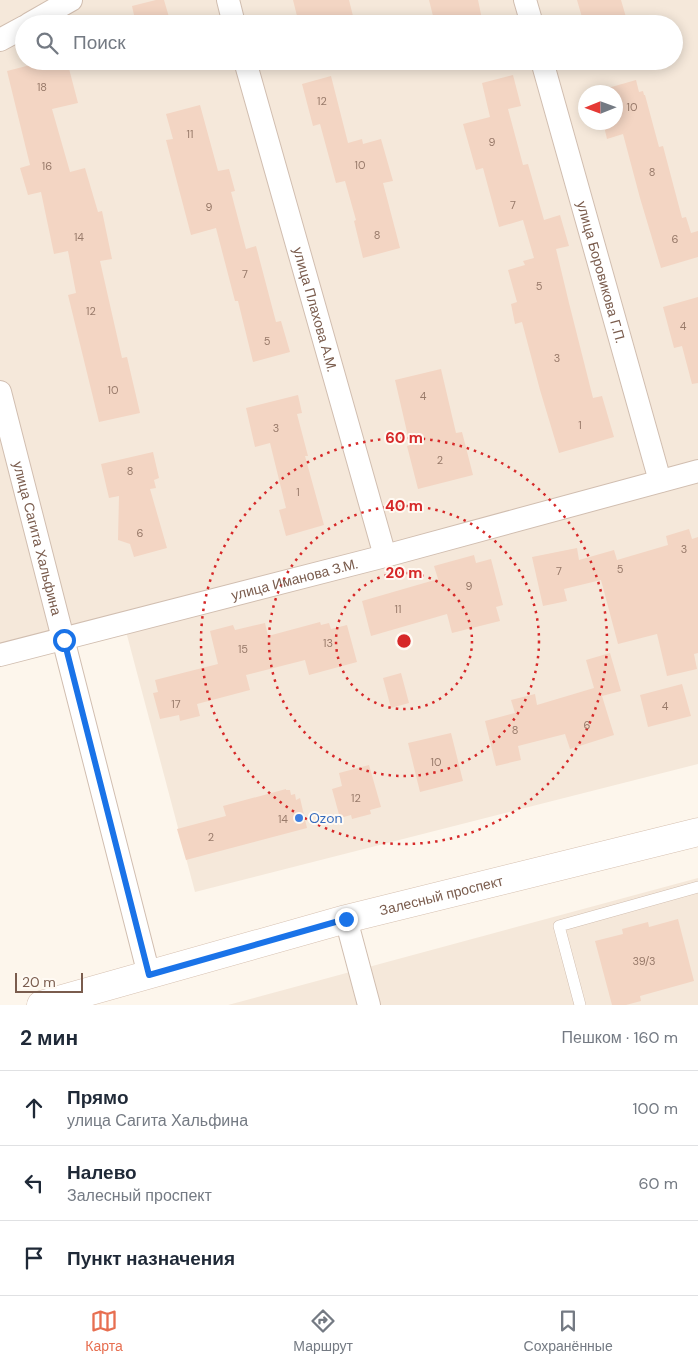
<!DOCTYPE html>
<html lang="ru">
<meta charset="utf-8">
<style>
:root{--surface:#fff;--page:#f2f2f3;--text:#1f2937;--muted:#747a83;--line:#e0e1e3;--accent:#e76f51}
body{margin:0;font-family:"DM Sans",sans-serif;background:var(--page);color:var(--text)}
.compass{position:absolute;left:578px;top:85px;width:45px;height:45px;border-radius:50%;background:var(--surface);box-shadow:0 2px 12px #0003;rotate:269deg}
.scale{position:absolute;left:15px;bottom:12px;width:68px;box-sizing:border-box;padding-left:5px;border:2px solid #7a5c4d;border-top:0;font-size:14px;line-height:18px;white-space:nowrap;color:#7a5c4d;-webkit-text-stroke:4px #fffaf3;paint-order:stroke}
.stop{position:absolute;width:15px;height:15px;margin:-11px;border:4px solid #1a73e8;border-radius:50%;background:#fff}
.stop.end{background:#1a73e8;border-color:#fff;box-shadow:0 1px 5px #0008}
.list{margin:0;padding:0;list-style:none}
h2{display:flex;justify-content:space-between;align-items:center;height:65px;margin:0;padding:0 20px;font-size:21px}
h2 small{font-size:16px;font-weight:400;color:var(--muted)}
.list li{display:grid;grid-template-columns:32px 1fr auto;gap:15px;align-items:center;box-sizing:border-box;height:75px;padding:0 20px;border-top:1px solid var(--line)}
.list b{display:block;font-size:19px;white-space:nowrap}
.list p{margin:0;font-size:16px;white-space:nowrap;color:var(--muted)}
.list em{font-size:16px;font-style:normal;color:var(--muted)}
.icon{flex:none;width:28px;height:28px;fill:none;stroke:currentColor;stroke-width:2;stroke-linecap:round;stroke-linejoin:round}
.map{position:relative;flex:none;width:698px;height:1005px;overflow:hidden}
.search{position:absolute;background:var(--surface);box-shadow:0 2px 12px #0003;left:15px;right:15px;top:15px;height:55px;display:flex;align-items:center;gap:12px;box-sizing:border-box;padding:0 18px;border-radius:28px;color:var(--muted);font-size:19px}
.sheet{height:290px;background:var(--surface)}
nav{display:flex;justify-content:space-around;align-items:center;box-sizing:border-box;height:70px;border-top:1px solid var(--line);background:var(--surface);font-size:14px;color:var(--muted)}
nav a{display:grid;justify-items:center;gap:2px}
nav .on{color:var(--accent)}
.map>svg:first-child{display:block}
.residential{fill:#f5e8da;fill-rule:evenodd}
.building{fill:#f3d5c3}
.lines{fill:none;stroke-linecap:round;stroke-linejoin:round}
.lane-casing{stroke:#d1beb0;stroke-width:12}
.street-casing{stroke:#d1beb0;stroke-width:24}
.secondary-casing{stroke:#d6c0b0;stroke-width:29}
.lane{stroke:#fff;stroke-width:11}
.street{stroke:#fff;stroke-width:22}
.secondary{stroke:#fff;stroke-width:28}
.route{stroke:#1a73e8;stroke-width:6}
.ring{fill:none;stroke:#d62828;stroke-width:2.5;stroke-dasharray:2.5 5}
.shop-dot{fill:#3f7fe0;stroke:#fffaf3;stroke-width:2}
.labels{text-anchor:middle;dominant-baseline:central;stroke-width:4;stroke-linejoin:round;paint-order:stroke}
.number-label{font-size:11px;fill:#987a6a}
.street-label{font-size:14px;fill:#7a5c4d;stroke:#fffaf3}
.shop-label{font-size:14px;fill:#366cbe;stroke:#fffaf3;text-anchor:start}
.centre{fill:#d62828;stroke:#fffaf3;stroke-width:2.5}
.ring-label{font-size:15px;text-anchor:middle;font-weight:bold;fill:#d62828;stroke:#fffaf3;stroke-width:4;stroke-linejoin:round;paint-order:stroke}
</style>
<div class="map">
<svg width="698" height="1005" viewBox="0 0 698 1005">
<rect width="100%" height="100%" fill="#fdf6ec"/>
<path class="residential" d="M0,0h698v764l-503,128 -72,-272 -123,38zM24,24h650v37h-650zM586,92h30v30h-30z
M698,878v127h-470z"/>
<path class="building" d="M156,0h8l7,24h-35l-4,-18z
M293,0h56l6,24h-56z
M429,0h49l5,24h-48z
M577,0h44l7,24h-44z
M46,61h21l11,42 -26,6 18,63 15,-4 13,44 4,-1 10,48 -12,2 22,97 5,-1 13,56 -41,9 -31,-127 8,-2 -8,-42 -14,3 -13,-62 -13,3 -8,-27 10,-3 -23,-94z
M513,75l8,31 -13,3 15,56 5,-1 16,56 16,-5 9,31 -13,3 13,54 24,95 9,-2 12,41 -55,16 -19,-63 -18,-68 -7,2 -4,-20 6,-2 -9,-32 17,-5 -2,-4 11,-3 -11,-38 -24,7 -16,-59 -7,2 -13,-46 27,-7 -8,-34z
M331,76l17,67 14,-4 1,5 18,-5 12,42 -10,2 17,65 -37,10 -9,-37 2,-1 -11,-39 -9,2 -16,-59 -7,2 -11,-42z
M636,80l3,12 4,-1 1,4h1l14,52 4,-1 19,72 4,-1 5,16 7,-2v26l-37,11 -21,-70 -17,-64 -16,5 -4,-17h13v-30h-22z
M200,105l18,66 11,-2 6,22 -4,1 15,57 10,-3 20,76 5,-1 9,31 -37,10 -15,-61h-3l-19,-73 -25,7 -25,-95 7,-1 -7,-25z
M698,297v86l-6,1 -10,-38 -8,2 -11,-41z
M441,369l15,64 6,-1 11,43 -55,14 -11,-43 3,-1 -15,-65z
M298,395l4,18 -5,1 11,42h-3l19,69 -38,11 -7,-26 7,-2 -16,-65 -15,4 -9,-39z
M153,452l6,26 -5,2 2,8 -6,1 17,59 -33,9 -4,-13 -12,-4 1,-44 -10,2 -8,-34z
M689,529l3,10 6,-2v116l-4,1 3,15 -30,7 -10,-42 -39,10 -17,-64 -37,9 3,12 -24,5 -11,-49 45,-9 2,12 35,-10 3,10 51,-15 -2,-9z
M474,555l2,8 15,-4 12,46 -7,2 4,14 -48,12 -5,-19 -76,22 -9,-35 76,-22 -4,-13z
M320,622l1,3 8,-2 2,6 16,-4 10,37 -48,13 -4,-15 -59,15 4,15 -53,14 3,12 -20,5 -1,-6 -19,4 -7,-26 5,-1 -3,-12 63,-16 -8,-33 23,-6 2,5 30,-7 3,13z
M610,653l11,38 -19,5 12,39 -44,14 -5,-15 -47,12 3,14 -25,6 -11,-45 30,-8 -4,-13 24,-6 2,11 57,-17 -8,-28z
M401,673l8,30 -18,5 -8,-30z
M682,684l9,32 -43,11 -8,-32z
M451,733l12,48 -43,11 -12,-49z
M369,765l12,42 -11,3 1,4 -19,5 -1,-4 -11,3 -8,-29 10,-3 -3,-13z
M286,789v1h4l1,5 4,-1 1,6 4,-2 7,30 -121,32 -9,-31 49,-13 -3,-10z
M678,919l16,62 -54,15 1,5 -15,4h-14l-17,-64 28,-7 -1,-5 26,-7 1,5z"/>
<g class="lines">
<g class="lane-casing">
<path id="lane" d="M580,1005l-21,-79 139,-39"/>
</g>
<g class="street-casing">
<g id="street">
<path d="M228,0l6,24"/>
<path d="M525,0l7,24"/>
<path d="M29,24l42,-24"/>
<path d="M0,40l24,-13"/>
<path id="s1" d="M245,61l140,495"/>
<path id="s2" d="M542,61l118,420"/>
<path id="s3" d="M0,392l149,583"/>
<path id="s4" d="M0,655l385,-99 313,-85"/>
<path d="M346,919l23,86"/>
</g>
</g>
<g class="secondary-casing">
<g id="secondary">
<path id="s5" d="M41,1005l305,-86 352,-87"/>
</g>
</g>
<use href="#lane" class="lane"/>
<use href="#street" class="street"/>
<use href="#secondary" class="secondary"/>
</g>
<g class="lines">
<path class="route" d="M64,640l85,335 197,-56"/>
</g>
<g class="ring">
<circle cx="404" cy="641" r="68"/>
<circle cx="404" cy="641" r="135"/>
<circle cx="404" cy="641" r="203"/>
</g>
<circle class="shop-dot" cx="299" cy="818" r="5"/>
<g class="labels">
<g class="number-label">
<text x="42" y="87">18</text>
<text x="322" y="101">12</text>
<text x="632" y="107">10</text>
<text x="190" y="134">11</text>
<text x="492" y="142">9</text>
<text x="360" y="165">10</text>
<text x="47" y="166">16</text>
<text x="652" y="172">8</text>
<text x="513" y="205">7</text>
<text x="209" y="207">9</text>
<text x="377" y="235">8</text>
<text x="79" y="237">14</text>
<text x="675" y="239">6</text>
<text x="245" y="274">7</text>
<text x="539" y="286">5</text>
<text x="91" y="311">12</text>
<text x="683" y="326">4</text>
<text x="267" y="341">5</text>
<text x="557" y="358">3</text>
<text x="113" y="390">10</text>
<text x="423" y="396">4</text>
<text x="580" y="425">1</text>
<text x="276" y="428">3</text>
<text x="440" y="460">2</text>
<text x="130" y="471">8</text>
<text x="298" y="492">1</text>
<text x="140" y="533">6</text>
<text x="684" y="549">3</text>
<text x="620" y="569">5</text>
<text x="559" y="571">7</text>
<text x="469" y="586">9</text>
<text x="398" y="609">11</text>
<text x="328" y="643">13</text>
<text x="243" y="649">15</text>
<text x="176" y="704">17</text>
<text x="665" y="706">4</text>
<text x="587" y="725">6</text>
<text x="515" y="730">8</text>
<text x="436" y="762">10</text>
<text x="356" y="798">12</text>
<text x="283" y="819">14</text>
<text x="211" y="837">2</text>
<text x="644" y="961">39/3</text>
</g>
<g class="street-label">
<text stroke="none"><textPath href="#s2" startOffset="219">улица Боровикова Г.П.</textPath></text>
<text stroke="none"><textPath href="#s1" startOffset="258">улица Плахова А.М.</textPath></text>
<text stroke="none"><textPath href="#s3" startOffset="151">улица Сагита Хальфина</textPath></text>
<text stroke="none"><textPath href="#s4" startOffset="304">улица Иманова З.М.</textPath></text>
<text stroke="none"><textPath href="#s5" startOffset="415">Залесный проспект</textPath></text>
</g>
<g class="shop-label">
<text x="309" y="818">Ozon</text>
</g>
</g>
<circle cx="404" cy="641" r="8" class="centre"/>
<g class="ring-label">
<text x="404" y="443">60 m</text>
<text x="404" y="511">40 m</text>
<text x="404" y="578">20 m</text>
</g>
</svg>
<svg class="compass" viewBox="-18 -18 36 36"><path d="M0-13l5 13h-10z" fill="#e53935"/><path d="M0 13l5-13h-10z" fill="#747a83"/></svg>
<div class="scale">20 m</div>
<div class="stop" style="left:64px;top:640px"></div>
<div class="stop end" style="left:346px;top:919px"></div>
<div class="search"><svg class="icon" aria-label="search" viewBox="0 0 24 24"><circle cx="10" cy="10" r="6"/><path d="M15 15l6 6"/></svg>Поиск</div>
</div>
<section class="sheet">
<h2>2 мин<small>Пешком · 160 m</small></h2>
<ul class="list">
<li><svg class="icon" aria-label="ahead" viewBox="0 0 24 24"><path d="M12 20V5M6 11l6-6 6 6"/></svg><div><b>Прямо</b><p>улица Сагита Хальфина</p></div><em>100 m</em></li>
<li><svg class="icon" aria-label="left" viewBox="0 0 24 24"><path d="M17 20v-9H6M10 6l-5 5 5 5"/></svg><div><b>Налево</b><p>Залесный проспект</p></div><em>60 m</em></li>
<li><svg class="icon" aria-label="arrive" viewBox="0 0 24 24"><path d="M6 21V4h12l-3 4 3 4H6"/></svg><div><b>Пункт назначения</b></div></li>
</ul>
</section>
<nav>
<a class="on"><svg class="icon" aria-label="map" viewBox="0 0 24 24"><path d="M3 6l6-2 6 2 6-2v14l-6 2-6-2-6 2zM9 4v14M15 6v14"/></svg>Карта</a>
<a><svg class="icon" aria-label="directions" viewBox="0 0 24 24"><path d="M12 3l9 9-9 9-9-9zM9 14v-3h6M13 9l2 2-2 2"/></svg>Маршрут</a>
<a><svg class="icon" aria-label="saved" viewBox="0 0 24 24"><path d="M7 4h10v16l-5-4-5 4z"/></svg>Сохранённые</a>
</nav>
